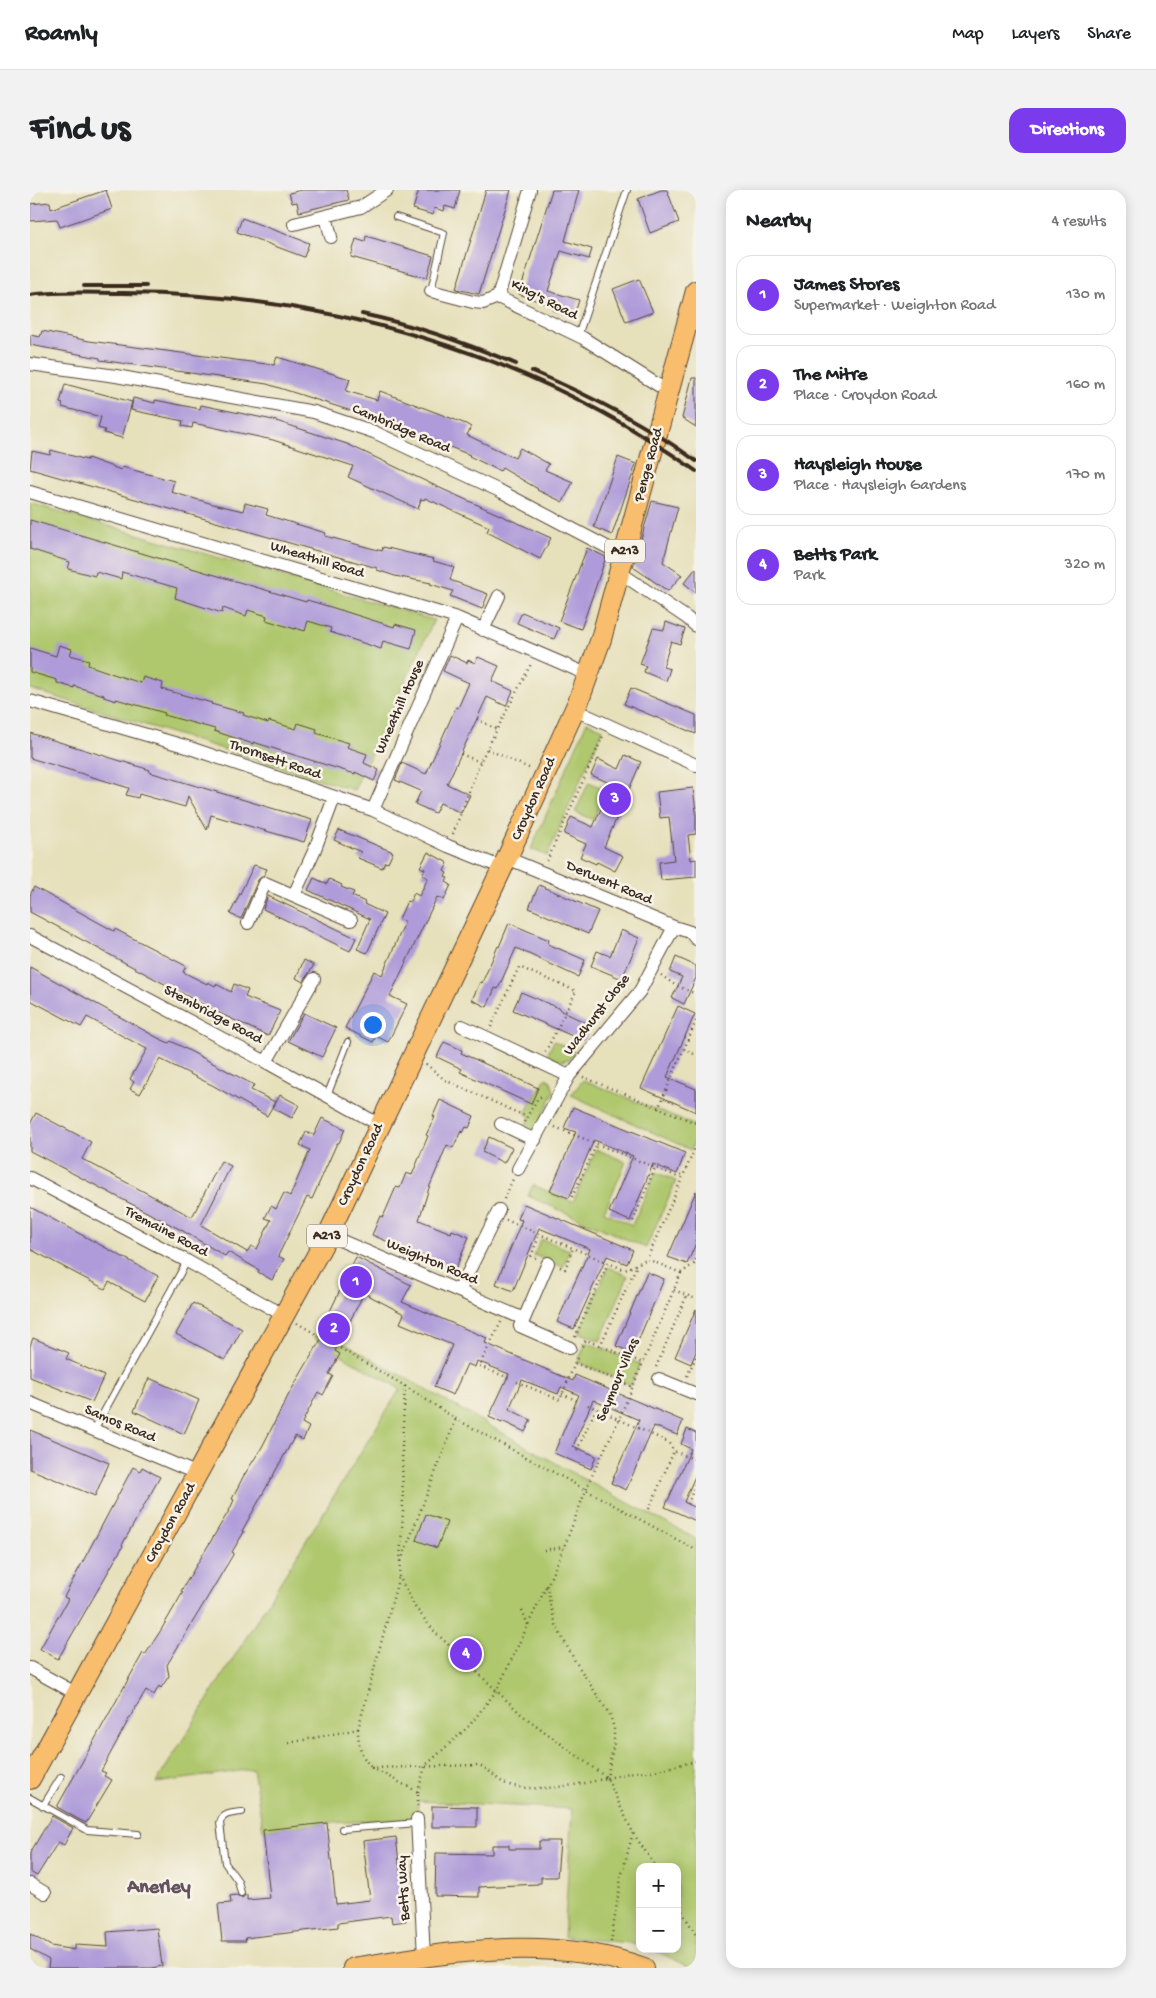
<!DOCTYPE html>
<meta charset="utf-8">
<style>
:root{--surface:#fff;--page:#f2f2f2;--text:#202124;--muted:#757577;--line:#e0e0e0;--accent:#7c3aed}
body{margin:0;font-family:"Gochi Hand",sans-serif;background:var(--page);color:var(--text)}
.controls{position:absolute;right:15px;bottom:15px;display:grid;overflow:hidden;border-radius:10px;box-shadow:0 2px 12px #0003}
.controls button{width:45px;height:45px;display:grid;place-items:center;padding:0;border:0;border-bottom:1px solid var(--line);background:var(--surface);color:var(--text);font:25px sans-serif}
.you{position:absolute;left:342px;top:834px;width:18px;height:18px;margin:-12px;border:4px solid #fff;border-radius:50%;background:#1a73e8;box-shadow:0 0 0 8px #1a73e833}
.badge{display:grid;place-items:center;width:32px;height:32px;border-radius:50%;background:var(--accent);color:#fff;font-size:16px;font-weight:700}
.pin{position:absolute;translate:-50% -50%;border:2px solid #fff;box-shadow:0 1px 5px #0006}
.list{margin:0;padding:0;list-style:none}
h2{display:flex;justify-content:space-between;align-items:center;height:65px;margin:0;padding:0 20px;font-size:21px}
h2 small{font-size:16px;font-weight:400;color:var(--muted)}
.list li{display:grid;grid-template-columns:32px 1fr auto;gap:15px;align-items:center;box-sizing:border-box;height:80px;margin:0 10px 10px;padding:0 10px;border:1px solid var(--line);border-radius:15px}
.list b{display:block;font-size:19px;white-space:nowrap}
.list p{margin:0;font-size:16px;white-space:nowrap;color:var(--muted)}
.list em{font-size:16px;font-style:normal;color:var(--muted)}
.map{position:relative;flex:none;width:666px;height:1778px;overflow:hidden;border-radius:15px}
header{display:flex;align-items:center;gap:30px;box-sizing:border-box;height:70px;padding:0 25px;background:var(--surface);border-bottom:1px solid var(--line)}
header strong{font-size:24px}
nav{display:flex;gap:28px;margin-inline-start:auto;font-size:18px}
.intro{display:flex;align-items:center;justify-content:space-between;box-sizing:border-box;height:120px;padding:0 30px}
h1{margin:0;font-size:35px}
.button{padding:12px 22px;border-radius:15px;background:var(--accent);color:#fff;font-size:18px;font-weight:700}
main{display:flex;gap:30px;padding:0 30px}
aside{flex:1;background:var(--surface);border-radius:15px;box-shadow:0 2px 12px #0003}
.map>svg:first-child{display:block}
.green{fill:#afc76d;stroke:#757846}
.building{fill:#af9bd9}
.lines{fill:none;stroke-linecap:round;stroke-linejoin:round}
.lane-casing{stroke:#554536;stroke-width:8}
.street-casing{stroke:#554536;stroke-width:14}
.primary-casing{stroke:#554536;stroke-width:22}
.path{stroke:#554536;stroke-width:2.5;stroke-dasharray:1 4;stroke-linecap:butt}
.lane{stroke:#fff;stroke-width:6}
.street{stroke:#fff;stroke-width:12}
.primary{stroke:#f9be6d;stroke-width:20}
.rail{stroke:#3b2a1e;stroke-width:4}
.labels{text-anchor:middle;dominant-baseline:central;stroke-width:5;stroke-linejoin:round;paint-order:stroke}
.shield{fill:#f7f3e8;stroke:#73665b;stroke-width:1}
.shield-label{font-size:14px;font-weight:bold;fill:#3b2a1e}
.street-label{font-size:15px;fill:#3b2a1e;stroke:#f7f3e8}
.district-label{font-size:20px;font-weight:bold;fill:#64525f;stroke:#f7f3e8}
</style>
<header>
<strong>Roamly</strong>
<nav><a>Map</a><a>Layers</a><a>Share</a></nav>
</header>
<div class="intro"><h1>Find us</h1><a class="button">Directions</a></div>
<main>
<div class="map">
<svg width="666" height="1778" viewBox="0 0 666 1778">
<rect width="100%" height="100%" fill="#f7f3e8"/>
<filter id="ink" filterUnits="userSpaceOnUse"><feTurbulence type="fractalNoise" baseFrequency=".02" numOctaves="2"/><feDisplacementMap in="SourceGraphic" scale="10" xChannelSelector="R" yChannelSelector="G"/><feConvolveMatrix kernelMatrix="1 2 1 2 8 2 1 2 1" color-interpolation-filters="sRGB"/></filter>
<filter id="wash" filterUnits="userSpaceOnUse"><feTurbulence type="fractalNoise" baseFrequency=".0096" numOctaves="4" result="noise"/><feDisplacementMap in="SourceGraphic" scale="20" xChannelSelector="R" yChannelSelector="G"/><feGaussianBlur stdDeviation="1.12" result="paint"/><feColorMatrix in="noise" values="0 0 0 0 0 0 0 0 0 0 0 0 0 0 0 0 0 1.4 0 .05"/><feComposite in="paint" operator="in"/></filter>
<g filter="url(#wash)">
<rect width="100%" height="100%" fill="#e6e0bb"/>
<path class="green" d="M0,313l404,117 -80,170 -324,-101z
M557,532l16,7 -56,127 -16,-7z
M559,592l17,8 -13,30 -18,-8z
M524,851l20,10 -4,8 -10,2 -13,-6z
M516,888l5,3 3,11 -19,40 -12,-2 7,-13 -5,-4z
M553,890l113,46v11l-5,13 -120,-55z
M566,959l30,13 -22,50 28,13 24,-53 20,9 -30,67 -118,-52 5,-11 40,17z
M511,1049l29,11 -7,17 -29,-12z
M578,1077l20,9 -28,65 -21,-9z
M289,1139l270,153 107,57v429h-4l-40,-19h25v-82h-37v77l-76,-7 8,-128 -154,-8 -1,18 -90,4 -64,7 -10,-61 -97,14 244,-394 -81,-47 -5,-5z
M556,1152l54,22 -9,21 -53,-23z"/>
<g id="blocks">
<path class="building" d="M76,0l6,19 -52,18 -3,-8 -27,2v-17l20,-2 1,7z
M272,0h44l3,10 -50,12 -2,-10 -5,1 -3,-10z
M389,0h41l-5,19 -10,-3 -1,5 -10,-3 -1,7 -20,-6z
M456,0h25l-32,104 -23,-5z
M522,0h27l-14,51 27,8 -3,10 -28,-8 -13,40 31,9 -5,16 -21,-6 1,-3 -35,-13z
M631,0h6l12,32 -29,11 -12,-34z
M212,28l67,25 -5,14 -67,-25z
M336,46l67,20 -6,22 -76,-21 5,-18 9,3z
M609,89l14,33 -27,10 -13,-33z
M12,141l47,10 185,24 3,-8 73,22 -4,12 31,9 3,-9 86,33 5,3 -4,8 48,23 5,-10 29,16 -4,6 28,12 -10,20 -26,-12 1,-1 -36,-21 -2,3 -31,-15 1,-1 -105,-42 -1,2 -97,-31 -167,-24v-2l-70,-13v-10l10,2z
M662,188h4v49l-14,-9z
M35,194l67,18 -10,36 -18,-5 1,-3 -7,-2 3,-11 -39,-10 1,-3 -3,-1z
M103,208l22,5v-3l45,9 1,-4 72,15 74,24 93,44 111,50 -11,21 -53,-27 2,-5 -64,-29 -1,2 -3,-1 -3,10 -70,-32 5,-11 -80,-26 -80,-17 -1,5 -10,-2 1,-5 -52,-11z
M21,260l36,10 1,-2 33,12 1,-3 52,14 -3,11 42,12 30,7 2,-8 23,6 -2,6 60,18 -1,3 57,15 1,-4 51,12 -1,2 21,6 -4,13 38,14 -6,15 -32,-13 3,-5 -23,-7 1,-1 -36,-7 -18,-6v-2l-347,-99 2,-18 18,4z
M588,267l18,7 -24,71 -18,-8z
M622,311l26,6 -15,55 19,13 -14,16 -35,-24z
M0,330l276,82 1,-2 27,8 60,19 1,-3 21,6 -5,19 -28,-8 -2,8 -51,-17 1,-4 -23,-7 -3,10 -10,-3v1l-29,-9 1,-4 -19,-6 -2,6 -23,-8 -1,5 -47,-15 2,-10 -55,-16 -1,7 -25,-7 -1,4 -27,-7 2,-7 -40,-13z
M557,358l19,9 -25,72 -22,-8z
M666,378v25l-12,-10z
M492,422l37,16 -5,11 -37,-16z
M636,432l19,7 -5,15 -9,-3 -8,26 7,2 -4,12 -22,-9 2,-6 -6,-2 13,-36 11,2z
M29,455l13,4 -2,6 19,5 -1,5 34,12 19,6 2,-6 20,6 -1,6 50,14 -1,1 33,9 -1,2 25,8 1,-2 27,8 2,-6 19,6 -1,4 33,10 -2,4 20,7 -3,9 15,7 -5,11 -19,-9v2l-102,-32v2l-39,-13 1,-2 -51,-14 1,-2 -49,-14v2l-12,-4v-2l-30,-9v2l-17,-5v-3l-27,-8v-24l26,8z
M420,465l17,8 1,-3 7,3 3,-6 21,9 -7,15 21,10 -7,15 -19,-9 -40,87 23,11 -9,18 -21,-10 -5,10 -20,-9 6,-13 -26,-11 7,-17 24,11 30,-67 2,1 11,-25 -26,-12z
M601,498l65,27v19l-72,-30z
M0,543l120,37 -1,2 163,48 -8,22 -93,-27 -4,15 -19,-34 -3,11 -46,-13 -1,4 -12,-3 3,-7 -99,-30z
M595,565l16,7 -37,85 19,9 -8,15 -18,-9 -1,2 -16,-7 6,-13 -22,-10 7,-17 22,10 19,-43 -21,-9 7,-16 21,10z
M663,598l3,23v23l-8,1 3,25 5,-1v18l-35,3 -2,-18 15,-2 -5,-43 -9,1 -3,-26z
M309,640l54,22 -5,11 -3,-1 -3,6 -24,-10 3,-6 -27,-12z
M398,662l20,11 -4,8 3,2 -2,4 3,1 -2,4 5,3 -7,15 -7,-3 -47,99 17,8 -19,38 -12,-6 -3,6 -28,-14 29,-57 8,4 23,-53 -6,-3 8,-18 3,1 4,-9 5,3 9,-18 -6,-3 3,-6 -5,-2z
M224,675l13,4 -3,6 -6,5 -17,39 -11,-5z
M284,688l13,6 2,-5 13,6 -1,2 13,5 -2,4 13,6 -1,2 21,10 -18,39 -10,-4 13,-30 -62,-29z
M509,695l59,26 -10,23 -59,-26z
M4,697l80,44 1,-2 71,37 -3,6 24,12 1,-2 7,4 1,-2 15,8 3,-8 14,6 -3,7 35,14 -12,25 -51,-24 -187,-100v-17z
M238,706l88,42 -6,13 -87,-42z
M479,733l40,17 -1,4 37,16 -7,17 -62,-29 -18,41 -3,-1 -8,19 -15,-7 8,-18 2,1 16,-37 1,1z
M591,740l18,8 -17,41 -31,-13 6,-15 13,5z
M646,767l20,9v12l-12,26 -12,-6 10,-21 -12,-5z
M274,770l10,5 -11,17 -7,-4z
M0,777l128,71 11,5 2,-2 83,44 -3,5 24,12 -8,14 -55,-31 -52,-26 -20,35 -10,-5 4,-7 -4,-3 17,-30 -60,-32 -6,10 -51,-27z
M491,802l40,17v2l30,14 -7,16 -71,-31z
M648,816l17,8 -28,63 29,12v23l-55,-24z
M274,823l32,15 -14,29 -34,-16z
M414,852l18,8 -1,3 77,35 -7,16 -71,-32 2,-3 -25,-12z
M250,905l19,10 -7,13 -19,-10z
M410,910l34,16 -5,12 -3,-1 -3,6 -2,-2 -8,17 -6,-3 -18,43 -10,32 32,13 1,-3 17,7 -14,33 -83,-35 8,-19 3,1 13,-30 4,1 6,-15 6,2 16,-39 -2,-1 9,-18 -2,-1z
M543,917l112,46 -8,21 -24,-10 -23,57 -21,-9 24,-56 -39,-16 -25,58 -19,-7 26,-59 -12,-4z
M6,923l55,29 -9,17 110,58 29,-56 10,5 -30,59 46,27 4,-6 6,3 14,-29 -6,-2 6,-12 5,3 8,-16 6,3 20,-46 -10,-5 6,-13 8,3 8,-17 23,11 -6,14h-2l-25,56 -5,-2 -29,59 6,3 -12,21 -14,-8 1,-2 -31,-18 -3,4 -42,-25 -153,-80v-27z
M459,947l23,11 -8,15 -22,-11z
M666,1001v52l-9,21 -19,-7z
M494,1014l109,46 -6,14 -20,-8 -33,73 -17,-7 33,-73 -51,-21 -26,63 -17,-7 26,-64 -4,-1z
M0,1017l128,69 -13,25 -36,-19 -4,7 -75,-40z
M326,1067l55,28 -9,17 85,36 -2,5 88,38 2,-6 108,46 -6,14 -23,-9 -28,64 -15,-7 28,-63 -46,-20 -20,46 23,10 -5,13 -37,-16 25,-58 -18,-8 -3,7 -36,-14 -13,29 22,11 -6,12 -23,-11v2l-13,-6 20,-43 -32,-13 -2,6 -8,-3 -14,31 -19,-8 18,-42 -52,-22 4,-9 -40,-21 -29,58 5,3 -11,20 4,2 -10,19 -5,-3 -13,25 -3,6 7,4 -6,13 -8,-4 -53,95 2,1 -12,20 2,1 -67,112 2,11 -8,12 -2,-2 -5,9 -8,-5 -17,29 -28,52 5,2 -2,3 8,4 -26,43 -8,-4 -21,-12 86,-154 2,2 16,-25 22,-38 -2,-1 49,-82 4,-9 -2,-1 11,-22 19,-30 27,-53 35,-60 -4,-2z
M617,1082l17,7 -31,74 -17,-7z
M163,1113l49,26 -17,31 -49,-26z
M666,1119v43l-5,12 -16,-7z
M3,1148l36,15 -3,6 38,17 -12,26 -62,-25v-31z
M119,1188l50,22 -15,34 -50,-23z
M657,1239l9,4v41l-12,28 12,6v13l-31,-14 26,-58 -10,-5z
M0,1240l79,33 -14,33 -65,-27z
M103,1277l7,4 2,-4 18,10 -38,68 1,1 -65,113 -18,-10 28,-50 -4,-2z
M396,1324l21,8 -10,26 -21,-8z
M402,1616l45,1v20h-45z
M22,1626l21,12 -9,17 -6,-3 -21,34 -7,-4v-19z
M297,1633l9,81 34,-4 -7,-59 33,-4 10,84 -14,2 -1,-7 -53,7v4l-93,11 1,3h-24l-4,-37 13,-1 -1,-7 6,-1 6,3 5,-4v6l23,-2 -7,-68z
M509,1651h21l-3,36h-16v6h-3v1l-59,3v10l-44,-1 1,-43 56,1v-9h17v4h30z
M127,1738l5,38 -10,2h-104l1,-8 -19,-11v-15l21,12 24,4v-5l33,2 -1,-15z"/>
</g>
</g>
<g filter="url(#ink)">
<use href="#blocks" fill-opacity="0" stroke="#554536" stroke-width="1"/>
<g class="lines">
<g class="lane-casing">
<path id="lane" d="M366,27l48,16 -13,58
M548,146l49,-146
M297,906l21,-54
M64,1240l93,-169
M0,1608l57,32 51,4
M13,1616l18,-29
M312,1639l76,-6
M211,1703l-3,-12 -13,-18 -5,-40c2,-10 13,-10 22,-11"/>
</g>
<g class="street-casing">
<path id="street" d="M500,0l-32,107 85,41 86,54
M296,26l5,21
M264,34l67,-17 26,-17
M401,101l42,11 10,1 15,-6
M0,174l86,12 198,36 60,20 128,60 122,64
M0,302l427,126 132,57
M589,382l68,46 9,8
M453,440l16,-34
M0,511l151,44 192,65 75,36 55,22
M545,520l121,55
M343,620l84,-192
M477,668l167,69 16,5 6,7
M264,705l21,-46 19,-51
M218,733l17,-40 86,37
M0,746l236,126 114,63
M432,836l107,50
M236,872l48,-83
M471,934l34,16
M488,979l51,-93 71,-85 34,-64
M0,988l157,83 98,55
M298,1045l196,84 -4,7 50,22
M429,1101l40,-81
M494,1129l24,-56
M629,1189l37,15
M0,1213l168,71
M0,1478l47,26
M387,1629l7,138
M0,1694l15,9"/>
</g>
<g class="primary-casing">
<path id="primary" d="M0,1589l298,-544 179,-377 72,-158 22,-61 95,-348
M323,1778c95,-16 198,-34 291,0"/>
</g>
<path class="path" d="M447,529l19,10
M457,559l44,20
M431,564l19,8
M423,644l27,-72 51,-98
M517,671l56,-125
M631,785l14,10 21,9
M461,837l28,-60 57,24 -31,62
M654,859l12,6
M396,874l19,16 82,37
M553,887l113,46
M628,919l38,-88
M494,932l14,-24 6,-3
M525,937l121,49 8,-2
M542,1007l25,-53
M474,1009l9,-20
M476,1030l119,50 22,-11
M603,1031l22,-53
M506,1068l-5,-2 9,-22
M530,1077l5,2 8,-21
M651,1083l-62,146 -30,63 -25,65 -17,39 3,18 7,24 18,33 35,54 4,13v14l-7,36 27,-6h17l45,-11
M651,1083l-34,-14 49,-113
M651,1083l13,-9 2,-5
M644,1100l22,9
M471,1132l-22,44 30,12
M267,1133l108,63 51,33 240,131
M545,1147l33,-74
M552,1156l4,-6 57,23
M570,1156l37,-81
M547,1168l-2,5 58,24
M626,1177l31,-72
M657,1186l9,-19
M487,1192l43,18 15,-37
M375,1196l-3,60 1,66 -4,64 16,31 18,23 88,84 86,64 26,55 23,34
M532,1204l18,8
M558,1215l80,37 6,9 22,9
M547,1260l19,-41
M658,1314l8,-22
M619,1319l25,-58
M514,1360l20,-3
M371,1371l55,-142
M492,1420l6,15
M328,1539l41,-153
M259,1553l69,-14c0,16 3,28 14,39
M388,1602l7,-26 44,-40 28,-36 49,-103
M388,1616v-14l-46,-24 107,-3c10,4 16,13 25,18 25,11 77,2 103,-5
M647,1713l19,32
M581,1752l10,-65 12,-44"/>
<use href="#lane" class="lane"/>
<use href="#street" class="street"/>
<use href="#primary" class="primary"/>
<path class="rail" d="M54,96h62
M0,105c31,-4 63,-2 94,-2 202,1 408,60 572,178
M332,124c53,11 104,29 154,50
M502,181c57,24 114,53 164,90"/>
</g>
</g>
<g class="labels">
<g class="shield">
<rect x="575" y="349.5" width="40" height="23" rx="4"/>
<rect x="277" y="1034.5" width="40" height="23" rx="4"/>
</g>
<g class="shield-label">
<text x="595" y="361">A213</text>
<text x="297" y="1046">A213</text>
</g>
<g class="street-label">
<text transform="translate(514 110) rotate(27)">King's Road</text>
<text transform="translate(371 239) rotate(23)">Cambridge Road</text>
<text transform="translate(619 275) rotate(-75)">Penge Road</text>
<text transform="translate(287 370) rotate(17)">Wheathill Road</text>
<text transform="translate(370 517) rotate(-66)">Wheathill House</text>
<text transform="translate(245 570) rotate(19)">Thornsett Road</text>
<text transform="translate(504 609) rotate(-66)">Croydon Road</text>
<text transform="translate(579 693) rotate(23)">Derwent Road</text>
<text transform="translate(183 825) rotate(28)">Stembridge Road</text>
<text transform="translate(567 825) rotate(-52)">Wadhurst Close</text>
<text transform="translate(331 975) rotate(-65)">Croydon Road</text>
<text transform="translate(136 1042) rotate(28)">Tremaine Road</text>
<text transform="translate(402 1072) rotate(23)">Weighton Road</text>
<text transform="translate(588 1190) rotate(-67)">Seymour Villas</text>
<text transform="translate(90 1234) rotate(23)">Samos Road</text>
<text transform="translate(141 1333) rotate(-61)">Croydon Road</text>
<text transform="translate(374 1698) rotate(-93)">Betts Way</text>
</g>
<g class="district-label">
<text x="129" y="1698">Anerley</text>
</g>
</g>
</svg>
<div class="controls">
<button>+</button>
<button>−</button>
</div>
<div class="you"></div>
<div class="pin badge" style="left:326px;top:1092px">1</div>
<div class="pin badge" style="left:304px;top:1139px">2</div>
<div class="pin badge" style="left:585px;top:609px">3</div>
<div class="pin badge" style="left:436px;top:1464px">4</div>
</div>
<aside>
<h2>Nearby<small>4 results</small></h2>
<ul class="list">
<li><span class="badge">1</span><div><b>James Stores</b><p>Supermarket · Weighton Road</p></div><em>130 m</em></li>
<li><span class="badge">2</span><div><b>The Mitre</b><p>Place · Croydon Road</p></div><em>160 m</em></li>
<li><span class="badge">3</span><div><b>Haysleigh House</b><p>Place · Haysleigh Gardens</p></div><em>170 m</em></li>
<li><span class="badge">4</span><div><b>Betts Park</b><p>Park</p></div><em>320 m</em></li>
</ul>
</aside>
</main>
